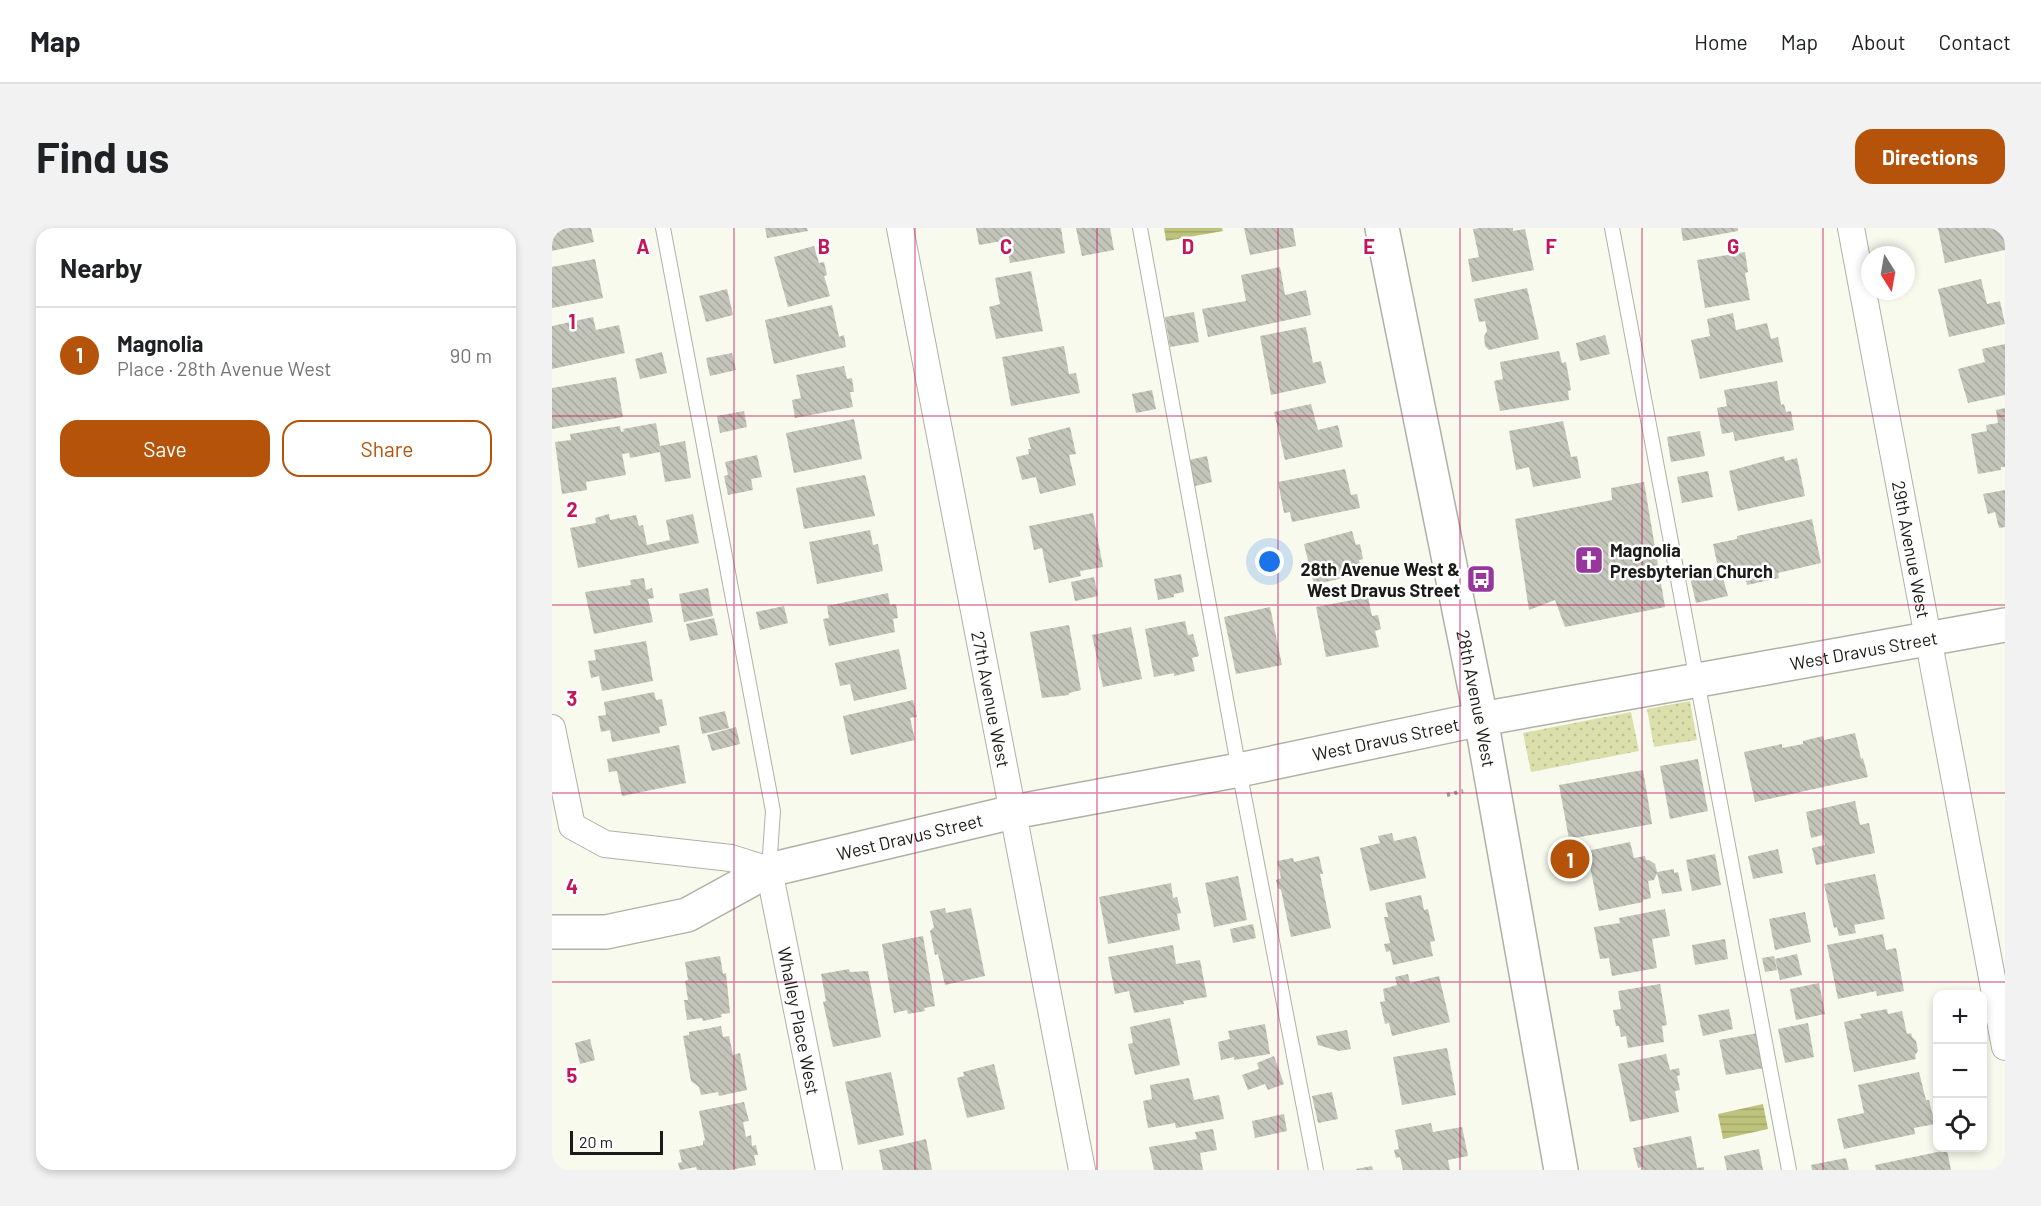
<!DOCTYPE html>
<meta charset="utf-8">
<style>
:root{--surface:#fff;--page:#f2f2f2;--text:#202124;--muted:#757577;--line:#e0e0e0;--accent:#b45309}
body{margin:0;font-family:Barlow,sans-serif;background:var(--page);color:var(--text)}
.controls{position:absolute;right:18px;bottom:18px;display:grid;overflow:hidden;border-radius:12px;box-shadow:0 3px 9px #0003}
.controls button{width:54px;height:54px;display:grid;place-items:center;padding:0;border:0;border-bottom:2px solid var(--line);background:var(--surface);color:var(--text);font:30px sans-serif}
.compass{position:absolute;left:1309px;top:18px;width:54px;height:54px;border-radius:50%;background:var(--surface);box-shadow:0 3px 9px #0003;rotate:169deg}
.scale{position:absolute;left:18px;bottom:15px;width:93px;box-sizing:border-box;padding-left:6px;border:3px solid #1b1b17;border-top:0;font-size:16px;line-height:21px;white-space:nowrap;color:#1b1b17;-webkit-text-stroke:4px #fff;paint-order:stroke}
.you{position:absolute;left:718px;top:334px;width:21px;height:21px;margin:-15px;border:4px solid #fff;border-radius:50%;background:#1a73e8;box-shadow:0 0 0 9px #1a73e833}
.badge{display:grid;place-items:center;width:39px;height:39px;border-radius:50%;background:var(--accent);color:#fff;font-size:20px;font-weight:700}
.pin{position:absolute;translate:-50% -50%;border:3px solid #fff;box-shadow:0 2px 6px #0006}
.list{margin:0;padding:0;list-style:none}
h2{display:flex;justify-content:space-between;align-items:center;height:78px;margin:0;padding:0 24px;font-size:26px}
h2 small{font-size:20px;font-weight:400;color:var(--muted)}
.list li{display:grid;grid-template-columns:39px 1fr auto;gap:18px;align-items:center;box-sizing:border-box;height:96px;padding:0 24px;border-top:2px solid var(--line)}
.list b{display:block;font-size:22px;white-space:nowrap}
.list p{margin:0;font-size:20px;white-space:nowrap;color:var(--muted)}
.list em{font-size:20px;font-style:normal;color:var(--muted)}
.actions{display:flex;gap:12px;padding:18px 24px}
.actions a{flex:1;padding:14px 0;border:2px solid var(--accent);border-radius:18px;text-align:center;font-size:21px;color:var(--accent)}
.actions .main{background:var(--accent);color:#fff}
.icon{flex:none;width:33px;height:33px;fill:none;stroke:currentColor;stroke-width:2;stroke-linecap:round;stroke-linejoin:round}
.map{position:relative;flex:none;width:1453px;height:942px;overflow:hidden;border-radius:18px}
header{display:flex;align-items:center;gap:36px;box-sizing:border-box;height:84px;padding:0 30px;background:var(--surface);border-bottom:2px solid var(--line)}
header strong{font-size:28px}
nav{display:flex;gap:33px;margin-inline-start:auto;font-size:21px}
.intro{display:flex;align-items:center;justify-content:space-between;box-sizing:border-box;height:144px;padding:0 36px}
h1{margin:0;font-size:42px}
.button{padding:15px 27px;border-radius:18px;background:var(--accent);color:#fff;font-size:21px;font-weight:700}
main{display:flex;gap:36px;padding:0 36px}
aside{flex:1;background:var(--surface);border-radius:18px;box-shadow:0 3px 9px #0003}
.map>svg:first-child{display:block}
.grass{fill:url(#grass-dots)}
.water{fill:url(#water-rules)}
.building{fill:url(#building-back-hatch)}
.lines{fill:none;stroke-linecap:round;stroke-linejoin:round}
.lane-casing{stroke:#b0b1a6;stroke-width:16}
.street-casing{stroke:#b0b1a6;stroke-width:28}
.secondary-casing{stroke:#b0b1a6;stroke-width:36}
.path{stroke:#9d9e96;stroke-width:4;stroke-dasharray:3 4.5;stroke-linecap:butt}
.lane{stroke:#fff;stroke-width:14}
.street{stroke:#fff;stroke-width:26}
.secondary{stroke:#fff;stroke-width:33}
.grid{fill:none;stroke:#c2185b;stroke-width:1.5;stroke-opacity:0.55}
.labels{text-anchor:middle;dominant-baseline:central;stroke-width:5;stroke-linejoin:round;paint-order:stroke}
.street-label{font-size:18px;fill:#1b1b17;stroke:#fff}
.poi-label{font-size:18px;font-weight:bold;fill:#1b1b17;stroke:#fff;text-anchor:start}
.grid-label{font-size:20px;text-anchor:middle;font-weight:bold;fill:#c2185b;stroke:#fff;stroke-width:5;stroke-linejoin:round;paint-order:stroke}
</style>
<header>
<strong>Map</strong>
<nav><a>Home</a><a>Map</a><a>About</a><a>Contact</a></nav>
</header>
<div class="intro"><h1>Find us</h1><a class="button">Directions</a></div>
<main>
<aside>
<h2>Nearby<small></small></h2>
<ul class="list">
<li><span class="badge">1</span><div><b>Magnolia</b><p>Place · 28th Avenue West</p></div><em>90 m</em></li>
</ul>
<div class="actions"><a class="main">Save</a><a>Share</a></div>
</aside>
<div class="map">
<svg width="1453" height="942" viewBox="0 0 1453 942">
<defs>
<pattern id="grass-dots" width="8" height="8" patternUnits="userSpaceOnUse" patternTransform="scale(1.5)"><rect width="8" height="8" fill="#dbdfab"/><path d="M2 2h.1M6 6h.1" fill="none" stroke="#bbbf92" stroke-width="1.8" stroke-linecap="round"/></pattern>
<pattern id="water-rules" width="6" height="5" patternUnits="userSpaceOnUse" patternTransform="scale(1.5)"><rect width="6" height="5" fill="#bec37c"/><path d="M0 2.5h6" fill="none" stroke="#a3a76a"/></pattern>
<pattern id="building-back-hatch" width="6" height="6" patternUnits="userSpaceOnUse" patternTransform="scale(1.5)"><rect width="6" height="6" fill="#c4c5ba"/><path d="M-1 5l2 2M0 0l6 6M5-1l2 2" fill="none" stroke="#a8a99f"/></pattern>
</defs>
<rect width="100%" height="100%" fill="#f8faee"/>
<path class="grass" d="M1138,473l7,39 -43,7 -7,-38z
M1079,484l8,39 -108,21 -8,-39z"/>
<path class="water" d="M612,0h58l1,3 -57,10z
M1211,876l5,25 -45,10 -5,-25z"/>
<path class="building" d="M0,0h39l3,14 -42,9z
M213,0h42l1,3 -41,7z
M424,0h85l4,25 -55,10 -3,-16 -4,1 -1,-7 -23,4z
M524,0h34l4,22 -32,6z
M692,0h49l3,18 -46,9z
M928,0h33v3l12,-2 9,41 -62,12 -4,-23 11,-2 -6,-28z
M1129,0h57v3l-55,10z
M1386,0h67v22l-60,13z
M262,18l5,17 5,-1 3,13 -3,1 6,20 -42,11 -14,-50z
M1193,24l3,20 -3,1 5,27 -45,8 -8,-48z
M43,31l8,39 -51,10v-41z
M728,39l5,28 21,-5 5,25 -103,22 -6,-28 44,-8 -5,-26z
M479,43l12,60 -47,8 -7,-32 11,-3 -5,-26z
M1429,51l6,25 13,-3 5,23 -56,13 -11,-48z
M975,60l12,51 -50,11 -4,-4 -1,-10 3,-5 -2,-10 -6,1 -5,-23z
M175,61l6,26 -27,7 -7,-26z
M280,77l7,32 5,-2 2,12 -72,17 -9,-44z
M642,84l5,30 -29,5 -5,-30z
M1181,85l3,17 31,-7 4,16 7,-2 5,25 -83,17 -9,-39 19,-4 -3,-17z
M41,89l3,13 23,-5 6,28 -73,16v-43z
M754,99l7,36 8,-2 5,22 -55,12 -11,-59z
M1053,107l5,19 -30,7 -4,-18z
M1453,116v51l-37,8 -10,-34 27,-7 -3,-13z
M512,118l5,28 7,-1 4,20 -69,13 -9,-49z
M1007,123l3,12 4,-1 5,28 -3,1 1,9 -69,11 -6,-30 9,-2 -3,-17z
M110,124l5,21 -27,6 -5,-20z
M180,125l4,17 -26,6 -4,-18z
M292,138l3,13 5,-1 2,14h-4l3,15 -58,11 -3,-18 9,-2 -5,-23z
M64,149l7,40 -71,12v-41z
M1225,153l4,24 3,-1 2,8 5,-1 3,19 -59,11 -2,-9 -11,2 -5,-26 10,-2 -3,-16z
M600,162l4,19 -20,4 -4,-19z
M759,176l7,26 20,-5 5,22 -58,13 -11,-48z
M1453,180v59h-4v3l-23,4 -7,-40 16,-3 -1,-6 12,-2 -2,-13z
M192,183l3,16 -27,6 -3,-17z
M302,191l8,40 -68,14 -8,-40z
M1011,193l8,36 6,-1 4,22 -48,9 -4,-20 -13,3 -7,-39z
M104,195l4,23 25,-5 6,37 -26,4 -5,-30 -30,6 -1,-5 -7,1 4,21 -40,7 1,8 -25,4 -7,-52 16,-2 -1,-6 50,-8 1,6 3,-1 -1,-2z
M518,199l6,27 -7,1 7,30 -36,9 -4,-17 -14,3 -6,-23 13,-3 -1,-5h3l-3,-11z
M1148,203l5,25 -34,6 -4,-25z
M205,227l5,22 -11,2 2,11 -25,5 -4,-19 4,-1 -3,-13z
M655,228l5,26 -17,4 -6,-26z
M1232,228l1,5 12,-3 8,38 -67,15 -9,-40z
M793,241l6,26 6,-1 3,14 -68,14 -2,-10 -6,1 -6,-31z
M1156,243l5,26 -31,6 -5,-26z
M313,247l10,41 -71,13 -8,-41z
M1092,254l21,125 -100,20 -10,-27 -26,10 -14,-91 97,-19 -1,-12z
M1453,262v37l-6,1 -4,-16 -7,2 -5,-20z
M541,285l10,54 -23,4 1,5 -32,7 -7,-35 -8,2 -5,-24z
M57,286l1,6 26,-5 3,11 4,-1 4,20 23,-5 -4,-20 27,-6 6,29 -121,25 -8,-40 26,-5 -1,-5z
M1260,291l9,44 -43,10 1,5 -32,7 -3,-12 -21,5 5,18 -32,7 -7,-30 29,-6 -5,-23 24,-5v-3z
M318,302l3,15 5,-1 5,27 -66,13 -8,-42z
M800,303l4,14 4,-1 3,15 -4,1 3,13 -48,12 -10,-41z
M629,346l3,18 -10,2v3l-16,3 -4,-21z
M542,349l4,19 -23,5 -4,-19z
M92,350l2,12 6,-2 2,10 -6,1 5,23 -59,12 -9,-42 46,-7 -1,-5z
M156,360l5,28 -29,6 -5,-28z
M336,365l2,12 6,-1 2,14 -5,1 2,13 -66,14 -6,-27 6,-1 -2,-12z
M816,369l4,19 6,-1 3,14 -6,2 4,16 -53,10 -10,-50z
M232,378l4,17 -28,7 -4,-18z
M718,379l12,58 -46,9 -12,-57z
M162,390l4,17 -28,6 -4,-17z
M633,393l3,14 5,-1 6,22 -7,2 3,13 -21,5v-3l-20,4 -9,-48z
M517,397l12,65 -12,3v2l-27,3 -12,-66z
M579,399l11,52 -39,8 -11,-52z
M94,413l7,40 -51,10 -3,-15 -8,2 -3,-17 8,-1 -2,-10z
M347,421l8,40 -53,12 -4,-17 -10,2 -5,-23z
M102,464l2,8 6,-1 5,26 -8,2 1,6 -48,9 -2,-12 -9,2 -3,-16 8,-1 -2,-13z
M361,472l4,17 -7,1 5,22 -64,15 -8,-39z
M173,483l4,17 -27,6 -3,-17z
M184,499l4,17 -28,7 -5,-16z
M1303,505l6,26 2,-1 5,19 -113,25 -11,-50 38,-8v4l21,-4v-3l20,-5 1,4z
M127,517l7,38 -64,13 -5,-25 -8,1 -2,-13z
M1146,531l10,52 -38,8 -10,-53z
M1091,542l9,54 -83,15 -10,-54z
M1303,573l5,24 9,-2 6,30 -59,12 -4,-17 13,-3 -3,-10 -11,3 -5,-26z
M840,605l2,8 22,-5 10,42 -56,13 -10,-43 20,-5 -2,-7z
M1078,614l4,16 11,-2 1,4h3l6,4 2,8 17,-3v4l4,-1 4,19 -20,3 -5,-21 -3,7 -6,1 3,17 -8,2v2l-44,9 -12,-60z
M1226,621l5,24 -30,6 -5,-23z
M1163,626l6,31 -29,6 -6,-31z
M767,628l4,18h-3l11,54 -40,9 -10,-47 -3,-2 -2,-8 5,-2 -4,-17 16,-3 1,4z
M1323,646l10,45 -31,6 2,8 -17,3 -2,-9 -3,1 -10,-44z
M686,648l9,44 -33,7 -9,-44z
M619,655l2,15 4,-1 4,16 -4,1 3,16 -72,14 -9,-47z
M869,667l3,15 4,-1 7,32 -5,1 3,14 -40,9 -3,-14 -4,1 -2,-8 6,-1 -6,-26h4l-3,-14z
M393,680l1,5 25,-5 14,68 -40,9 -7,-31 -3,1 -5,-24 4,-4 -4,-16z
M1113,681l5,27 -18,3 5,29 -45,8 -3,-18 -9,1 -6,-32 26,-4 -1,-5z
M1253,684l6,30 -36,8 -6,-31z
M701,696l3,14 -23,5 -3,-14z
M1331,706l3,16 10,-2 8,43 -27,5 -1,-5 -38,8 -11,-54z
M371,708l12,70 -11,2 1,3 -17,3 -1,-4 -13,3 -12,-69z
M1173,711l3,20 -33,6 -3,-20z
M621,717l3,19 24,-4 7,37 -24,4 1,3 -50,9 -5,-22 -14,3 -7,-37z
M1245,726l5,21 -22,5 -5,-21z
M168,728l3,18 3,-1 4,40 -9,1 1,3 -19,4 -1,-3 -15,2 -3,-20h4l-3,-19 3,-1 -3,-18z
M1222,728l3,14 -12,2 -3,-14z
M297,741l1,3 18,-1 13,66 -48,10 -10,-45 3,-1 -5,-27z
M856,746l2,9 29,-7 11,46 -58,14 -3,-13 -4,1 -5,-22 5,-1 -2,-12 14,-4 -2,-8z
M1267,755l6,31 -29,6 -6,-31z
M1108,756l7,41 -5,1 2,16 -36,6 -2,-12 -5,1 -2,-11h-3l-3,-16 8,-1 -3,-18z
M1177,781l4,20 -30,7 -5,-21z
M1335,781l1,5 14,-3 5,23 4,-1 1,4 4,4 2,10 -3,4 1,4 -62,13 -10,-50 18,-4 -2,-4z
M618,790l10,47 -45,10 -7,-31 5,-1 -3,-16z
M1256,795l6,34 -29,6 -7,-34z
M713,796l5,30 -36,6v-3l-13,3 -3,-18 12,-3 -2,-8z
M169,798l2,11 6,-1 4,19 7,-2 7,37 -28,6 -1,-4 -17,3 -2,-8 -8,-6 -8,-45 6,-1v-3z
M795,802l4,19 -12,2 -21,-6 -2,-9z
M1206,805l6,35 -38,7 -7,-35z
M38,811l5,21 -15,4 -5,-21z
M895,820l9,47 -54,10 -9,-48z
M1114,826l4,16 9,-2 1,7 -3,1 3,14 -5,1 4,21 -49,10 -12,-58z
M722,828l10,28 -16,6 -3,-6 -17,6 -6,-15 17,-6 -2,-6z
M442,836l11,45 -38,9 -10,-40 7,-2 -1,-4z
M339,844l13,63 -46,10 -13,-63z
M1367,844l7,28h3l6,24 -21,4 1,6 -71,15 -7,-30 27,-6 -6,-28z
M637,850l5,22 25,-5 5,24 -48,9 -1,-5 -27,5 -5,-27 9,-2 -2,-14z
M780,864l6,27 -20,4 -6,-27z
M192,874l5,19 -6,1 3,15 5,-2 1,11 4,-1 2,10h-4l2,10 -26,5h-33l-1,-3 -16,3 -2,-7 4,-1 -3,-12 24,-5v-4l2,-1 -6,-29z
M732,886l3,17 -32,7 -3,-17z
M879,895l2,9 29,-5 6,29 -20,4 2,10h-47l-3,-13 -4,1 -2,-8 5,-1 -4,-19z
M661,901l4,21 -17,3 3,17h-49l-5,-23 48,-8 -2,-7z
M1139,908l6,32 7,-1v3h-61l-1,-3 -4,1 -5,-20z
M374,911l6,31h-49l-4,-20z
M1207,921l4,21h-36l-3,-14z
M1395,922l4,20h-75l-1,-5z
M1294,930l3,12h-37l-1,-5z
M820,938l1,4h-17v-1z"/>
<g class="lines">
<g class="lane-casing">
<path id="lane" d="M111,0l110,583 -4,58
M588,0l99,542 77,400
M1060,0l177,942"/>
</g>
<g class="street-casing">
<g id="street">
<path id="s1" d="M348,0l182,942"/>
<path id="s2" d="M1299,0l154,819"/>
<path id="s3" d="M0,500l20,98 33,18 126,14 38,12 60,300"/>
</g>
</g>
<g class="secondary-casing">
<g id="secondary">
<path id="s4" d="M830,0l99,491 80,451"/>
<path id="s5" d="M0,704h54l81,-17 82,-45 244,-58 226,-42 242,-51 524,-94"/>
</g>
</g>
<path class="path" d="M895,567l16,-4"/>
<use href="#lane" class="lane"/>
<use href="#street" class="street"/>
<use href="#secondary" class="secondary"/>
</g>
<path class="grid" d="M182,0v942M363,0v942M545,0v942M726,0v942M908,0v942M1090,0v942M1271,0v942M0,188h1453M0,377h1453M0,565h1453M0,754h1453"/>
<defs>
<g id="church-square" transform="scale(1.5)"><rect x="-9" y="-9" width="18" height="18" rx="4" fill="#97369d" stroke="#fff"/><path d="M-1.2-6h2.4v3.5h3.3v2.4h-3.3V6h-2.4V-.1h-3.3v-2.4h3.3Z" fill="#fff"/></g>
<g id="bus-square" transform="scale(1.5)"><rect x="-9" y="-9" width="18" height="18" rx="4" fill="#97369d" stroke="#fff"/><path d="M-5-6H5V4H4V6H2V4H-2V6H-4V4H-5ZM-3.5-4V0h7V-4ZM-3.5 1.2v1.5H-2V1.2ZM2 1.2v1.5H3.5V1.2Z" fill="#fff"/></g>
</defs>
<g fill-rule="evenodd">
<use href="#church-square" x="1037" y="332"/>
<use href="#bus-square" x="929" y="351"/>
</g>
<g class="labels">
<g class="street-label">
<text stroke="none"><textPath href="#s2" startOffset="327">29th Avenue West</textPath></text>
<text stroke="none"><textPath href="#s5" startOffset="1347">West Dravus Street</textPath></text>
<text stroke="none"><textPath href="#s4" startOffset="480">28th Avenue West</textPath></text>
<text stroke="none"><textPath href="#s1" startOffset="480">27th Avenue West</textPath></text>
<text stroke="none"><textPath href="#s5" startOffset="861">West Dravus Street</textPath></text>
<text stroke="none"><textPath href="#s5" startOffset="375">West Dravus Street</textPath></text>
<text stroke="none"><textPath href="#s3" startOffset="458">Whalley Place West</textPath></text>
</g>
<g class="poi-label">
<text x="1058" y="322">Magnolia<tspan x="1058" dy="21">Presbyterian Church</tspan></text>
<text x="908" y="341" text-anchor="end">28th Avenue West &amp;<tspan x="908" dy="21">West Dravus Street</tspan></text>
</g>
</g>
<g class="grid-label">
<text x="91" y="26">A</text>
<text x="272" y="26">B</text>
<text x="454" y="26">C</text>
<text x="636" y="26">D</text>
<text x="817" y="26">E</text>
<text x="999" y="26">F</text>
<text x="1181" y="26">G</text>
<text x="20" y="101">1</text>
<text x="20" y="289">2</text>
<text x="20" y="478">3</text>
<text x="20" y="666">4</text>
<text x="20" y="855">5</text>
</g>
</svg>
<div class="controls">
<button>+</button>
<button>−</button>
<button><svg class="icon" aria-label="locate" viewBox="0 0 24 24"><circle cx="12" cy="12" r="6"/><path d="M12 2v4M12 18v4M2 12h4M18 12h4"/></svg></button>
</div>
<svg class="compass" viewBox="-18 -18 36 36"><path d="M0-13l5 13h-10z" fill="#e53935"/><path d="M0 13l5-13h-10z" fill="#757577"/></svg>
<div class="scale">20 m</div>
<div class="you"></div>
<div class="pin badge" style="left:1018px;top:631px">1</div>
</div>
</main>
